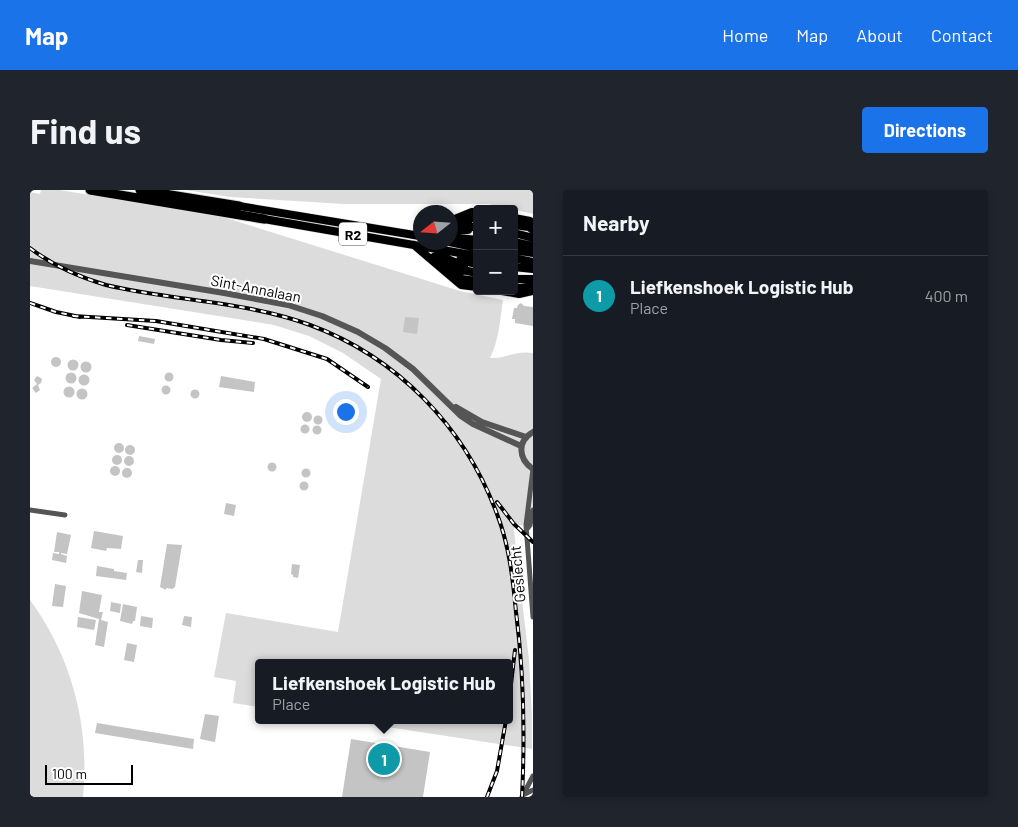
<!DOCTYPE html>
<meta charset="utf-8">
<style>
:root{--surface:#171b24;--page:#20242c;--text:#f1f3f6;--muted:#9ea1a6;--line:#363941;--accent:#1a73e8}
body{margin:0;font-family:Barlow,sans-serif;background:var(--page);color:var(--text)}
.controls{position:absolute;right:15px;top:15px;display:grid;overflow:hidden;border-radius:5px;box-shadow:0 2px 8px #0003}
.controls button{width:45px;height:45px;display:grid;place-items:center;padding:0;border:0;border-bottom:1px solid var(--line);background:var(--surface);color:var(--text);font:25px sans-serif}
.compass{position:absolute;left:383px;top:15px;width:45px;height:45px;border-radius:50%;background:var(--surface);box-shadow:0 2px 8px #0003;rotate:253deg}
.scale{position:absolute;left:15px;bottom:12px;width:88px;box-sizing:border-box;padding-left:5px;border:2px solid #000;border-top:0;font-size:14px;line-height:18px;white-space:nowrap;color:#000;-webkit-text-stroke:4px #fff;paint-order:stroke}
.you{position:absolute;left:315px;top:221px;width:18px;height:18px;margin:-12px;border:4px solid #fff;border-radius:50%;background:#1a73e8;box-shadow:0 0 0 8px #1a73e833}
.badge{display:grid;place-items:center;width:32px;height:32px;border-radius:50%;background:var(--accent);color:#fff;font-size:16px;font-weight:700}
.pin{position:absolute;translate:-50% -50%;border:2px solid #fff;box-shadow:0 1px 5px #0006}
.popup{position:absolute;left:225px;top:469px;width:258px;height:65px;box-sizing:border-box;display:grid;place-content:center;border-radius:5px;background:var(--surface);filter:drop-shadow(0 1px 4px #0005);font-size:16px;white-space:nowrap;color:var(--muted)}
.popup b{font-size:19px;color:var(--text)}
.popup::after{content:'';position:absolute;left:50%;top:100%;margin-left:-10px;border:10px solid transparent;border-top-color:var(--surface)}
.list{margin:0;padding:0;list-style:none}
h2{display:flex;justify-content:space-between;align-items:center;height:65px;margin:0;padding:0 20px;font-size:21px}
h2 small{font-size:16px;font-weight:400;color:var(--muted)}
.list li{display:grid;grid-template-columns:32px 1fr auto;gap:15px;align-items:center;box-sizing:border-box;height:80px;padding:0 20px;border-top:1px solid var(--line)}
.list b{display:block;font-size:19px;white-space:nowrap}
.list p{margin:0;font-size:16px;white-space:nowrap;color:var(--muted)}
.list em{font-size:16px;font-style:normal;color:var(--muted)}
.map{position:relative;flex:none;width:503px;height:607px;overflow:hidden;border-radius:5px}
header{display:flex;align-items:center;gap:30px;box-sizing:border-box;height:70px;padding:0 25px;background:var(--accent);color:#fff}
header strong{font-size:24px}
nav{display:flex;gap:28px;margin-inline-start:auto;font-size:18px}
.intro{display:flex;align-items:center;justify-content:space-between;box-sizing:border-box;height:120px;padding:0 30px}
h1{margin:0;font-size:35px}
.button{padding:12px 22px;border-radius:5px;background:var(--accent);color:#fff;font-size:18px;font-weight:700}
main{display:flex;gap:30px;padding:0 30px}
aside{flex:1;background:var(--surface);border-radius:5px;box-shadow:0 2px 8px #0003}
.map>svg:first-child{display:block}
.green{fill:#dcdcdc}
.building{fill:#c4c4c4}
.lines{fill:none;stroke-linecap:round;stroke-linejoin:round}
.trunk-casing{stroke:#dbdbdb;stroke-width:9}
.motorway-casing{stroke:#dbdbdb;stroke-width:11}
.minor{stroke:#555;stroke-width:5}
.tertiary{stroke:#555;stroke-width:6}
.trunk{stroke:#000;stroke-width:8}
.motorway{stroke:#000;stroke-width:9}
.rail-casing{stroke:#000;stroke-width:4}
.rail{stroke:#fff;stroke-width:2;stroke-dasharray:5.5;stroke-linecap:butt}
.labels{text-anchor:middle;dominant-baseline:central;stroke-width:4;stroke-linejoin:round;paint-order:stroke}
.shield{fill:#fff;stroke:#4c4c4c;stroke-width:1}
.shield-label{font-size:14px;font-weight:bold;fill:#000}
.street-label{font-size:15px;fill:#000;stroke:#fff}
</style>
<header>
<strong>Map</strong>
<nav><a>Home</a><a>Map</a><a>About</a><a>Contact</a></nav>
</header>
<div class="intro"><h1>Find us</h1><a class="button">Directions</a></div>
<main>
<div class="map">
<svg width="503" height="607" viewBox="0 0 503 607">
<rect width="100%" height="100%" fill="#fff"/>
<path class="green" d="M11,0h19l166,28 234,73 43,9c-3,20 -4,40 -13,58 16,1 25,-8 43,-5v174l-18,-3 -1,6 15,130 3,55v34l-190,-29h167v-57h-250v44l-26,-4 3,-22 -22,-4 12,-64 112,19 43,-253 -38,-26 -34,-17 -35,-11 -244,-39v-94l10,2z
M155,0h348v24l-44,-10h-145l-114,-7z
M0,410c42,57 60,127 53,197h-53z"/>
<path class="building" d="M491,113l3,3 9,1v19l-18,-3v-4h-3l2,-11h3l1,-3z
M375,127l14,1 -2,16 -14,-2z
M109,146l16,3 -1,5 -16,-3z
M21 172a5 5 0 1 1 10 0a5 5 0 1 1-10 0Z
M37.5 175a5.5 5.5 0 1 1 11 0a5.5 5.5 0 1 1-11 0Z
M50.5 177a5.5 5.5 0 1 1 11 0a5.5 5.5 0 1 1-11 0Z
M134.5 187a4.5 4.5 0 1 1 9 0a4.5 4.5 0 1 1-9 0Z
M35.5 188a5.5 5.5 0 1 1 11 0a5.5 5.5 0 1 1-11 0Z
M48.5 190a5.5 5.5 0 1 1 11 0a5.5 5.5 0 1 1-11 0Z
M7,186l4,2 1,2 -1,3 -3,2 2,5 -4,3 -4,-5 5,-4 -3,-4z
M191,186l34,6 -1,10 -35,-5z
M131.5 200a4.5 4.5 0 1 1 9 0a4.5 4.5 0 1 1-9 0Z
M33.5 202a5.5 5.5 0 1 1 11 0a5.5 5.5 0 1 1-11 0Z
M46.5 204a5.5 5.5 0 1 1 11 0a5.5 5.5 0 1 1-11 0Z
M160.5 204a4.5 4.5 0 1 1 9 0a4.5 4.5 0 1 1-9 0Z
M272 227a5 5 0 1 1 10 0a5 5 0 1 1-10 0Z
M283.5 230a4.5 4.5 0 1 1 9 0a4.5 4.5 0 1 1-9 0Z
M270.5 239a4.5 4.5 0 1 1 9 0a4.5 4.5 0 1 1-9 0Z
M282.5 240a4.5 4.5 0 1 1 9 0a4.5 4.5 0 1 1-9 0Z
M84 258a5 5 0 1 1 10 0a5 5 0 1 1-10 0Z
M95 260a5 5 0 1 1 10 0a5 5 0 1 1-10 0Z
M82 270a5 5 0 1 1 10 0a5 5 0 1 1-10 0Z
M94 271a5 5 0 1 1 10 0a5 5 0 1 1-10 0Z
M237.5 277a4.5 4.5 0 1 1 9 0a4.5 4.5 0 1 1-9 0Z
M80 281a5 5 0 1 1 10 0a5 5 0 1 1-10 0Z
M92 283a5 5 0 1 1 10 0a5 5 0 1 1-10 0Z
M271.5 283a4.5 4.5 0 1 1 9 0a4.5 4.5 0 1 1-9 0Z
M269.5 296a4.5 4.5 0 1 1 9 0a4.5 4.5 0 1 1-9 0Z
M196,313l10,2 -2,11 -10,-2z
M64,341l29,5 -2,13 -14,-1 -1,3 -15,-3z
M27,342l14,3 -4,19 -6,-1v1l6,2 -1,7 -14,-3 1,-7 6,1v-2h-5z
M137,354l15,1 -7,42 -3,2 -6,-1v2l-6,-3z
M108,370h5l-1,13 -6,-1z
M262,374l8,1 -2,13 -5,-1v-2l-2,-1z
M67,376l17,3v2l13,2 -1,7 -30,-4z
M25,394l11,2 -3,21 -11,-1z
M52,401l20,4 -3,17h4l-2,8 7,2 -4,25 -9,-2 4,-26 -20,-6z
M81,412l10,2 -1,9 -10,-2z
M93,414l14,3 -2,14h-2l-1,3 -12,-3z
M111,426l12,2 -1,10 -12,-2z
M154,426l8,1 -1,10 -9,-2z
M48,427l18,3 -2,10 -17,-3z
M97,453l10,2 -3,17 -10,-2z
M175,524l14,2 -4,26 -15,-3z
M67,533l97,16 -1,10 -98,-16z
M321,549l79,13 -7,45h-81z"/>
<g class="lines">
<g class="trunk-casing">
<path id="trunk" d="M209,16l181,30
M484,28l16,3 3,2
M234,29l213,37
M420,31l22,-9 5,1
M432,31l10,-3 5,1
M484,35l15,2 4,3
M420,37l18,-4
M432,37h15
M420,42l18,-2
M484,43l19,5
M420,47l27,3
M420,52l27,6
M484,52l19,4
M384,55l47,40 16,2
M484,60l19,3
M408,65l26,11
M404,67l26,16
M484,68l19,4
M430,70l17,4
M427,77l6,3 14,3
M484,77l19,2
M423,83l8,6 16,2
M484,89h19
M484,97l6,1 13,-2
M472,101l17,3 14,-3"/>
</g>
<g class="motorway-casing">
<path id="motorway" d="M60,0l174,29
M110,0l99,16"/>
</g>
<path class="minor" d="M503,279l-7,56 7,92
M0,320l35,5
M497,339l3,-4 3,-15
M493,605l10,-5
M492,607l11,-21"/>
<path class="tertiary" d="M0,71l194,32 64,12 34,11 36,16 27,16 28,21 48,47 12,8 48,22
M426,217l26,15 44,15
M503,242c-16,9 -15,27 0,37"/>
<use href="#trunk" class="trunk"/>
<use href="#motorway" class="motorway"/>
<g class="rail-casing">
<path id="rail" d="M0,58c22,17 49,29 76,37 67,16 139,16 204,40 87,32 155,102 187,189 12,31 16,65 19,98 8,62 9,123 6,185
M0,113l26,9 24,5
M43,126l83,5 108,18 63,20 41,28
M97,135l94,15 32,3
M467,312l17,22 19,18
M479,511l6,-51
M457,607l10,-26 9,-51"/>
</g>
<use href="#rail" class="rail"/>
</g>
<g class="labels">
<rect class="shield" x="309" y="32.5" width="28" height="23" rx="4"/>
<g class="shield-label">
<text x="323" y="44">R2</text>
</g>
<g class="street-label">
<text transform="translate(226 98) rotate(11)">Sint-Annalaan</text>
<text transform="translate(487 384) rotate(-95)">Geslecht</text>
</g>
</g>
</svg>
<div class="controls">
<button>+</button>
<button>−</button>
</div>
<svg class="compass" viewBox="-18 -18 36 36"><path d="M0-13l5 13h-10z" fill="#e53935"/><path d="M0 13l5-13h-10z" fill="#9ea1a6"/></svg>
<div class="scale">100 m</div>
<div class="you"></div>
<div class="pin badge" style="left:354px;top:569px;background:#0f9aa8">1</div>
<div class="popup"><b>Liefkenshoek Logistic Hub</b>Place</div>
</div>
<aside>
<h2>Nearby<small></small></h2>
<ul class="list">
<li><span class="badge" style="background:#0f9aa8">1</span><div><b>Liefkenshoek Logistic Hub</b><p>Place</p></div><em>400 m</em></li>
</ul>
</aside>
</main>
